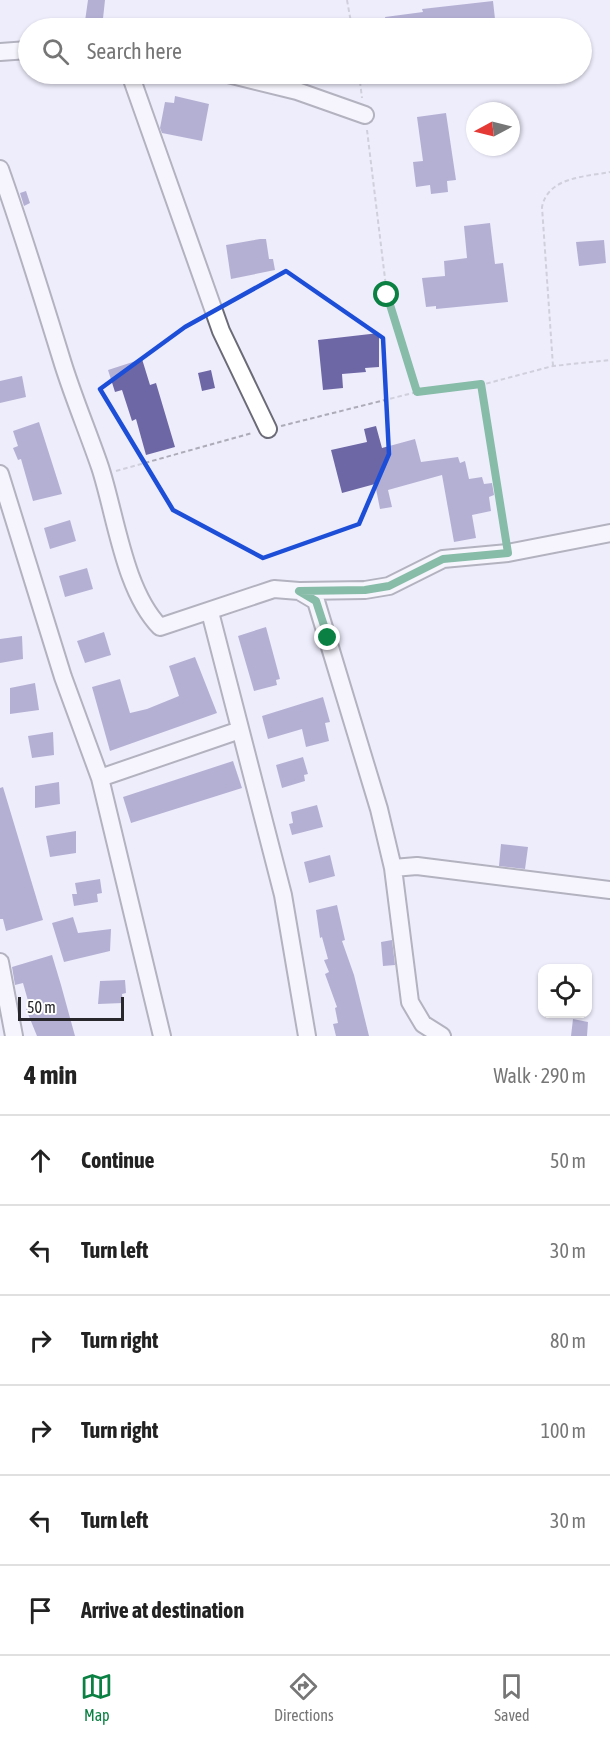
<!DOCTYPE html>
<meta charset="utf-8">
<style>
:root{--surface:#fff;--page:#f6f6f6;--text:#222;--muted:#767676;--line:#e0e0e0;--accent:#0b8043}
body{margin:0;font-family:"Asap Condensed",sans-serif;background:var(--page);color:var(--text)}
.controls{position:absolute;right:18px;bottom:18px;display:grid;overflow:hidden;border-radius:12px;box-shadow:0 2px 4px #0004}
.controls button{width:54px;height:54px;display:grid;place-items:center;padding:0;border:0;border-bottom:2px solid var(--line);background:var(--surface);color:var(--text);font:30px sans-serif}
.compass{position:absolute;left:466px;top:102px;width:54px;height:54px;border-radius:50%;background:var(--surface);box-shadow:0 2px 4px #0004;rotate:263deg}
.scale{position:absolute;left:18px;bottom:15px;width:106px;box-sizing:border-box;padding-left:6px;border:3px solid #27272c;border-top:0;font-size:16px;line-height:21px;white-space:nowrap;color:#27272c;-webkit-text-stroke:4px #fff;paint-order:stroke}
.stop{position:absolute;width:18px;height:18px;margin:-14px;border:4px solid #0b8043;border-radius:50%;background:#fff}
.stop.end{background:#0b8043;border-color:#fff;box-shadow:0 2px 6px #0008}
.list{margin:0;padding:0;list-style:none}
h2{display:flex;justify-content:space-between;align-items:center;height:78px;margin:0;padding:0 24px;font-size:26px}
h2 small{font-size:20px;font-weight:400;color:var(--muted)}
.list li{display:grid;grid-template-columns:39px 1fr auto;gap:18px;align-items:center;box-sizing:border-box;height:90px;padding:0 24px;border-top:2px solid var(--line)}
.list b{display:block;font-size:22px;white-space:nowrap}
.list em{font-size:20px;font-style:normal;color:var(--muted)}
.icon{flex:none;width:33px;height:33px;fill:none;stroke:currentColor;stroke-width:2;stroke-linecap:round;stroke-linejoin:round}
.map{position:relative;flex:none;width:610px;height:1036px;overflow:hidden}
.search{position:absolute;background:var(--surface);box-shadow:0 2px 4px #0004;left:18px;right:18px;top:18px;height:66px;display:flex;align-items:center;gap:15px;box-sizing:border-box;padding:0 21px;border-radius:33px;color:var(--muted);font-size:22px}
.sheet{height:618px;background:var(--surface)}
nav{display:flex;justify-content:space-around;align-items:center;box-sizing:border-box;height:84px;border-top:2px solid var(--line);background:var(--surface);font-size:16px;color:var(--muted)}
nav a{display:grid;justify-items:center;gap:3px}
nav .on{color:var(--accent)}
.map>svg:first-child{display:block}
.building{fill:#6e67a5}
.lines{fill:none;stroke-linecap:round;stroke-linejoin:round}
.street-casing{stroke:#6b6a77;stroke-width:20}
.path{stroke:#acabb7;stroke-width:2;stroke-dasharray:4.5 3;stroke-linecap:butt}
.street{stroke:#fff;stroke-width:16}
.route{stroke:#0b8043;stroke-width:8}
.marked{fill:none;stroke:#1d4ed8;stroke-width:4.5;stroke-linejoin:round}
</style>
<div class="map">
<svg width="610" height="1036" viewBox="0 0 610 1036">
<rect width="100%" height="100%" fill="#eeedfc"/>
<path class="building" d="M88,0h17l-3,28h-18z
M493,1l3,27h-109l-2,-11 38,-5 -1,-3z
M175,96l34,8 -7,37 -40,-8 -2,-5 5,-26 9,1z
M446,113l10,67 -9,1 1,11 -17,2 -1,-9 -14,2 -3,-25 10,-1 -6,-44z
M26,191l4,12 -6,3 -4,-13z
M490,223l5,41 8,-1 5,39 -72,7v-3l-10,1 -4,-29 23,-2 -1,-15 23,-3 -3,-32z
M260,239h6l3,20h4l2,11 -44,9 -5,-34z
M604,240l2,23 -27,3 -3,-24z
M379,333v34l-14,1 1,4 -24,2 1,14 -20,2 -5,-50z
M142,359l8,26 6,-2 19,64 -29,8 -10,-36 -4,2 -10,-31 -7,2 -7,-22z
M211,370l4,18 -13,3 -4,-18z
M22,376l4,21 -26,6v-22z
M39,422l23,72 -29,7 -12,-42 -3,1 -5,-12 5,-2 -5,-15z
M376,426l6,22 33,-9 6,23 37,-5 2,6 5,-2 4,18 13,-2 2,7 8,-1 2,12 -5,2 2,14 -19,4 4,23 -22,4 -12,-67 -54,15 4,17 -12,2 -5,-25 -33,9 -11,-43 36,-8 -3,-13z
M70,520l6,21 -26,8 -6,-21z
M87,568l6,21 -28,8 -6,-21z
M266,627l14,52 -4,1 1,5 -23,6 -16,-55z
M104,632l7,23 -26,8 -8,-22z
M22,636l1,23 -23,4v-24z
M195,657l22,56 -107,38 -18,-64 28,-8 10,34 17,-4 32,-13 -10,-30z
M35,683l4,27 -29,4v-26z
M323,697l7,25 -5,1 4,18 -23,6 -4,-18 -34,10 -6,-23z
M53,732l1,23 -22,3 -4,-22z
M303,757l5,17 -4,1 1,6 -23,7 -6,-23z
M233,761l9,27 -111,35 -8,-26z
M59,782l1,22 -25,4v-22z
M3,787l40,133 -37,11 -3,-12h-3v-131z
M317,805l6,22 -31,8 -3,-11 4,-1 -2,-11z
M76,831v22l-26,4 -4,-21z
M501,844l27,3 -3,22 -26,-3z
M330,855l5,21 -26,7 -5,-21z
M100,879l2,14 -5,1 1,8 -24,4 -2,-12h5l-2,-11z
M337,905l8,35 -3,1 12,34 15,61h-33l-3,-12 5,-1 -3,-15 2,-1 -12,-33 4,-2 -5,-12 4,-1 -6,-22 -2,1 -4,-28z
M73,917l5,16 33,-4 -1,22 -46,11 -12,-39z
M392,940l3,25 -12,1 -2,-24z
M52,955l9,30 14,51h-38l-11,-27 4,-1 -7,-25 -8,2 -3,-18z
M125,980l1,13 -4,1 1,9 -25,1 2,-23z
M573,1019l15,3 -1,14h-16z"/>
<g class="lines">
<g class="street-casing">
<path id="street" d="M0,52l28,-2
M130,74l91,257 47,98
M228,74l69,17 68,24
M0,169c23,65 43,130 63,195 11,35 25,68 37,103 16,49 24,123 60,160l114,-38 25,2 17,10 63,208 14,59 17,134 13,22 19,12
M0,474l63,203 37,101 62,258
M300,591l65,-1 24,-4 54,-27 65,-6 102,-20
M210,612l73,283 24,141
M100,778l140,-48
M393,868l24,-2 193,24
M0,962l14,74"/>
</g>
<path class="path" d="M347,0l5,28
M359,74l3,24
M367,130l20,165 30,97
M553,366l-11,-159c6,-30 42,-30 68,-35
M481,385l25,154
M281,426l136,-34 64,-7 72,-19 57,-6
M116,471l136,-38"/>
<use href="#street" class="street"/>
</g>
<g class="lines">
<path class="route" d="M328,638l-12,-37 -17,-10 66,-1 24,-4 54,-27 65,-6 -27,-169 -64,8 -30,-97"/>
</g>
<path d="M0 0H610V1036H0ZM286,271l97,67 6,116 -30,70 -96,34 -90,-48 -73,-121 85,-62z" fill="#eeedfc" fill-opacity=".55" fill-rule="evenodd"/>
<path class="marked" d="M286,271l97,67 6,116 -30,70 -96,34 -90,-48 -73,-121 85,-62z"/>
</svg>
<div class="controls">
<button><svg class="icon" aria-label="locate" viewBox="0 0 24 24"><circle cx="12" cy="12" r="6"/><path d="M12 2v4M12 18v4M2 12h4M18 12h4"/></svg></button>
</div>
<svg class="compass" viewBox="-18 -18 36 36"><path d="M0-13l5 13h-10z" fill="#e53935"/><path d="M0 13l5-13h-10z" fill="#767676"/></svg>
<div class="scale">50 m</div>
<div class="stop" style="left:387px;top:295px"></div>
<div class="stop end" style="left:328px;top:638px"></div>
<div class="search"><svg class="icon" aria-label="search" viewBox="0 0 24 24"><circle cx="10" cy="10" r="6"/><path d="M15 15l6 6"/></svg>Search here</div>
</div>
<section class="sheet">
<h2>4 min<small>Walk · 290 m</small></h2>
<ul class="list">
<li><svg class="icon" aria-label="ahead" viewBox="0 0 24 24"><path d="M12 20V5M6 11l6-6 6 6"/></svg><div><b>Continue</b></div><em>50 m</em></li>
<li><svg class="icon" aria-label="left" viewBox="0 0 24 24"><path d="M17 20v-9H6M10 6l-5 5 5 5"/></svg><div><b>Turn left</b></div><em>30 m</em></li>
<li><svg class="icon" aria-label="right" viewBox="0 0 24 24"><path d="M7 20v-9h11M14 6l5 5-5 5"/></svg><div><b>Turn right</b></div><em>80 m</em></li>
<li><svg class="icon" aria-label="right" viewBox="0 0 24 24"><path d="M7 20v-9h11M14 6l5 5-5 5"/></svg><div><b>Turn right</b></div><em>100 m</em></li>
<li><svg class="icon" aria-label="left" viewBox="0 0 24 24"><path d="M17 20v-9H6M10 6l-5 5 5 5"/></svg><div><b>Turn left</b></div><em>30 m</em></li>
<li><svg class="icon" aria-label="arrive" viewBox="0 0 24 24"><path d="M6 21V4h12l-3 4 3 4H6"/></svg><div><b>Arrive at destination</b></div></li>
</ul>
</section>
<nav>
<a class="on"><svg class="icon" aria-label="map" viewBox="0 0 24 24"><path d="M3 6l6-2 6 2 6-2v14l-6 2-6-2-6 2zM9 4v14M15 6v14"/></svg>Map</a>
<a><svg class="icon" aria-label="directions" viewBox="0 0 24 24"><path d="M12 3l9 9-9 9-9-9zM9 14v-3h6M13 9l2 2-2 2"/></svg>Directions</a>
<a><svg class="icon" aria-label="saved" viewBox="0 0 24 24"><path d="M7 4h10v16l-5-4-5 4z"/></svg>Saved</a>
</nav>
